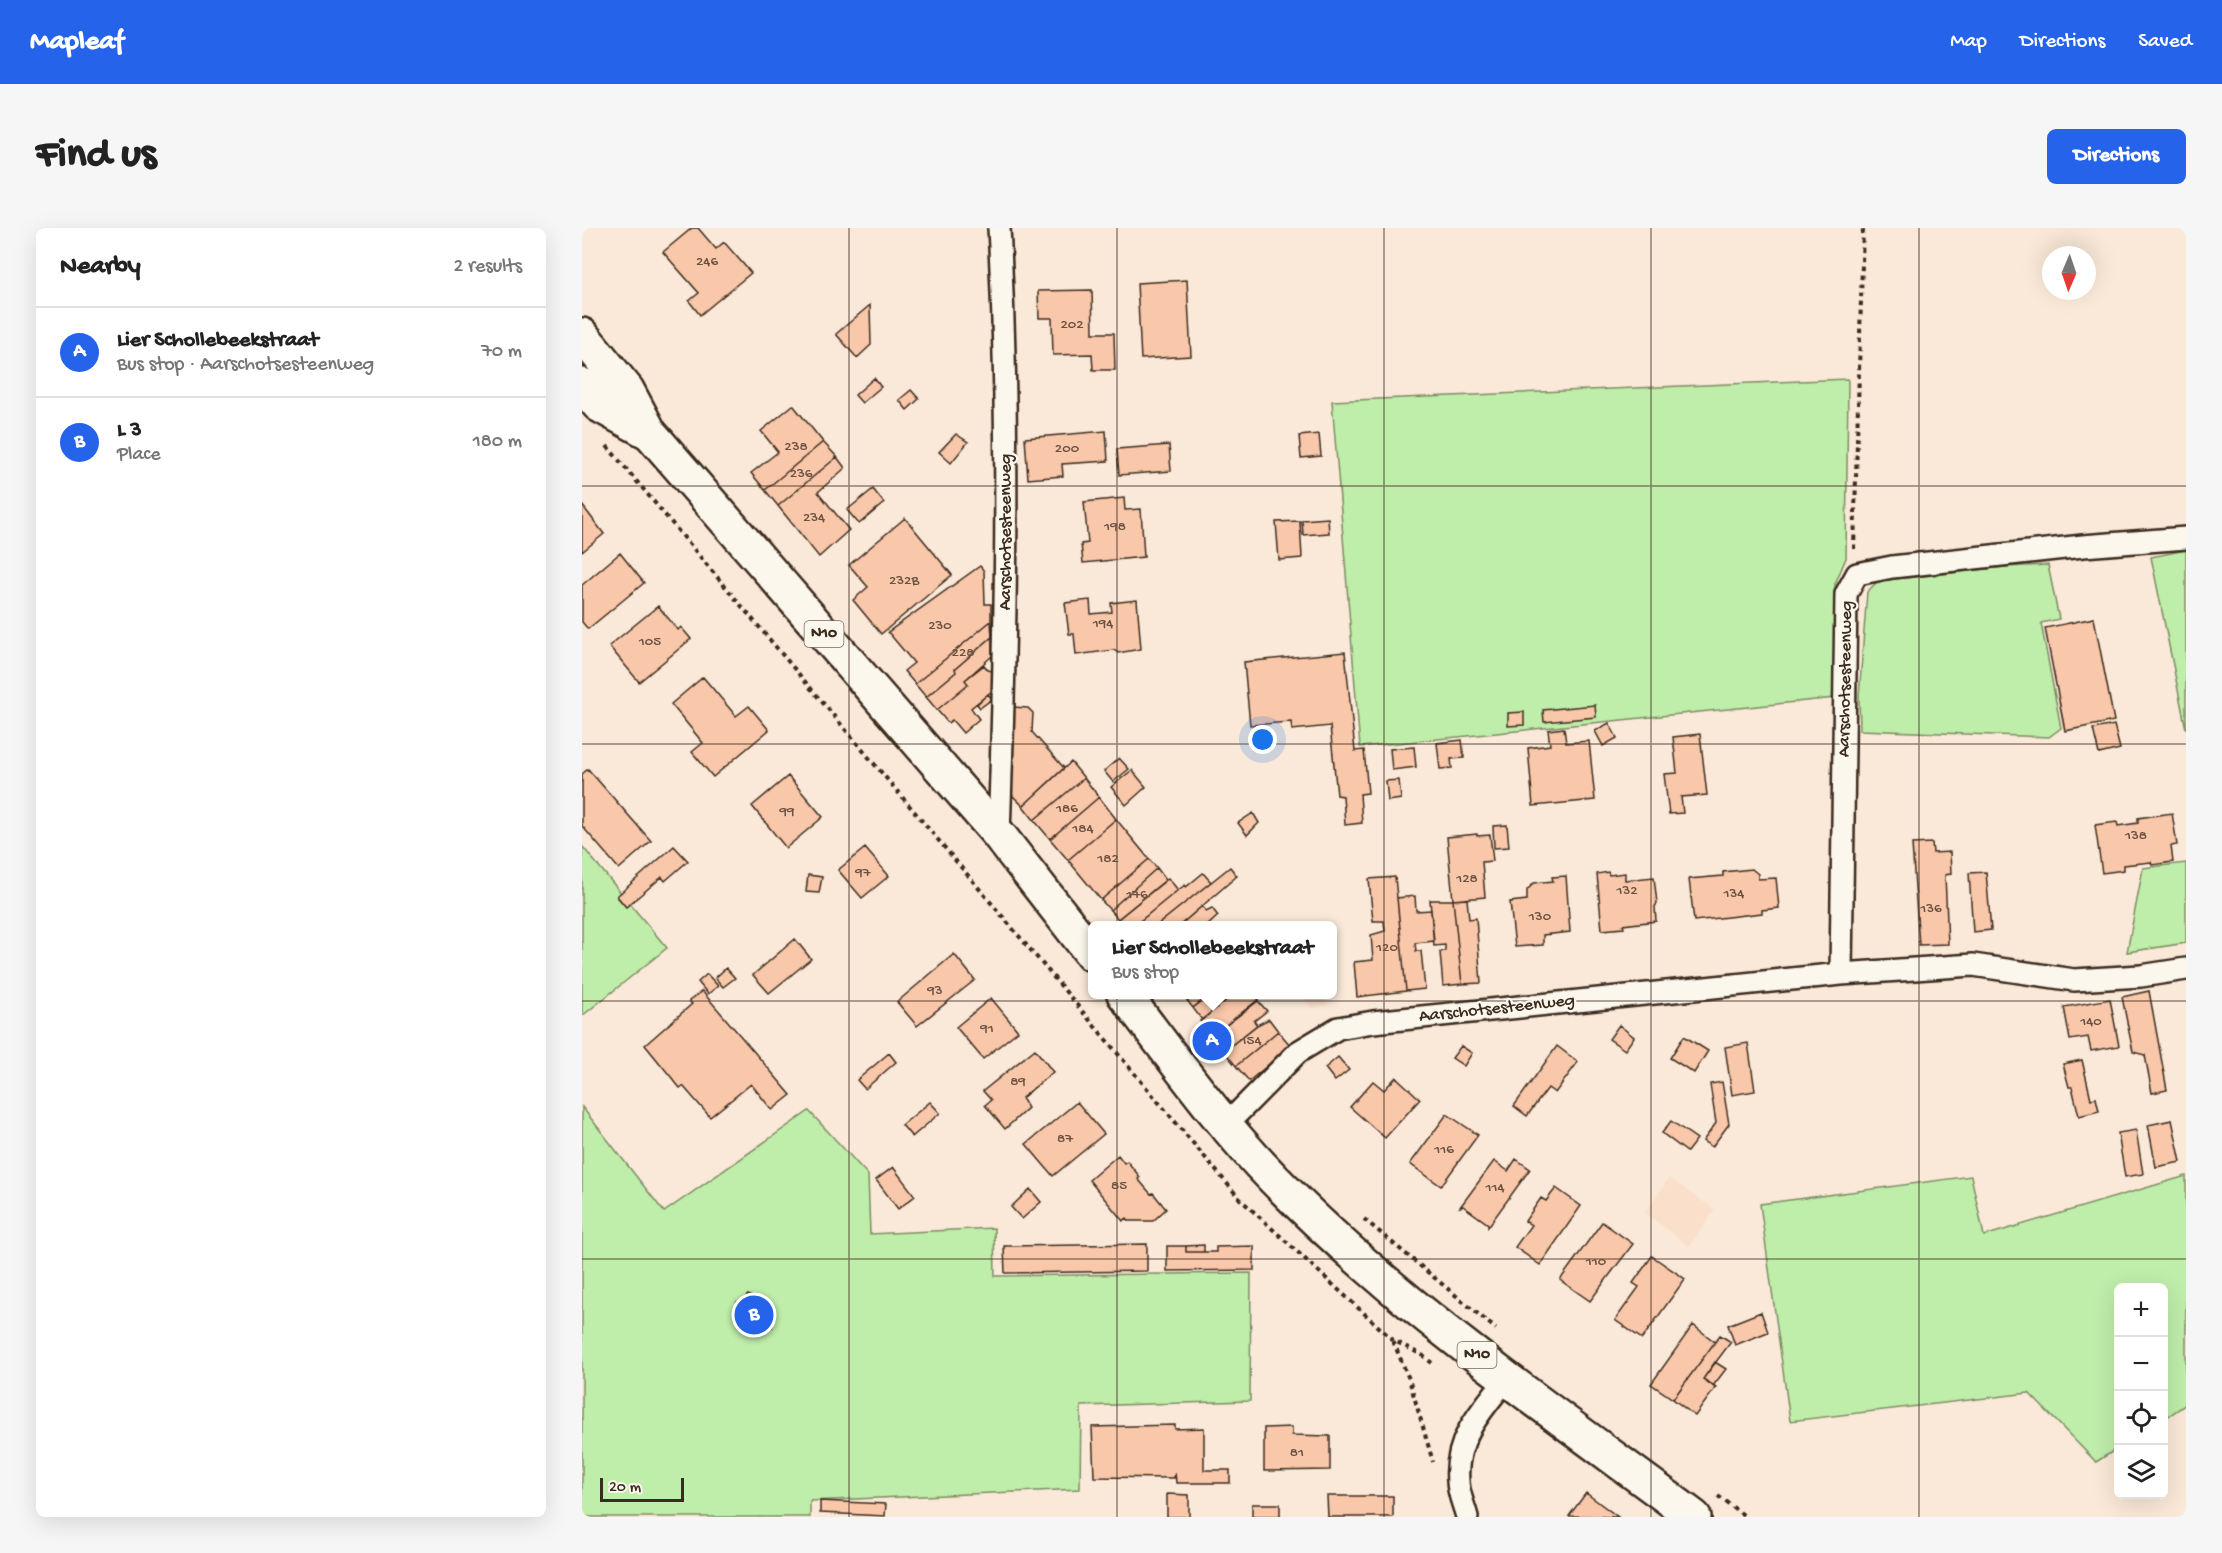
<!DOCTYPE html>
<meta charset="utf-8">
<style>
:root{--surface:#fff;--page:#f6f6f6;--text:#222;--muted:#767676;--line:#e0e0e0;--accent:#2563eb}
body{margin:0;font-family:"Gochi Hand",sans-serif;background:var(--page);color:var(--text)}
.controls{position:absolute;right:18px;bottom:18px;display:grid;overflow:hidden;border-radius:9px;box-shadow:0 6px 24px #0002}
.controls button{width:54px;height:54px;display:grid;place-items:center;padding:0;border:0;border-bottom:2px solid var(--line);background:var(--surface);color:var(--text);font:30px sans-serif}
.compass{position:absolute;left:1460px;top:18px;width:54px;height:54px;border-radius:50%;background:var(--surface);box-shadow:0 6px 24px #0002;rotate:182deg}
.scale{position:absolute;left:18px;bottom:15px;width:84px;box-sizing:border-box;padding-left:6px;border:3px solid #3b2a1e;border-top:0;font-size:16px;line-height:21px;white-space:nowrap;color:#3b2a1e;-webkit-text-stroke:4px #fbf7ec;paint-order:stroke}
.you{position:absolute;left:681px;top:512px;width:21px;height:21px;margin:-15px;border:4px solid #fff;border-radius:50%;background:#1a73e8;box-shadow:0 0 0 9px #1a73e833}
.badge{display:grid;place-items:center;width:39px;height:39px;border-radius:50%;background:var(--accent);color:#fff;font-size:20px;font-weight:700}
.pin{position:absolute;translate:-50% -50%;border:3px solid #fff;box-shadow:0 2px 6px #0006}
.popup{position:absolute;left:506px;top:693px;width:249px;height:78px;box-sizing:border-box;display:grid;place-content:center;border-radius:9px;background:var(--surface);filter:drop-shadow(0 2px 4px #0005);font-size:20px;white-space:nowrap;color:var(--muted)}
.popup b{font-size:22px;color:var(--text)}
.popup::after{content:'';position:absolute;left:50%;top:100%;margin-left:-12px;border:12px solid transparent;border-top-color:var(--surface)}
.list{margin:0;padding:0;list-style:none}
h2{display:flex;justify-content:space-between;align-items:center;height:78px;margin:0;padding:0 24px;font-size:26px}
h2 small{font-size:20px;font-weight:400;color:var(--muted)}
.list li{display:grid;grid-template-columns:39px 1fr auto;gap:18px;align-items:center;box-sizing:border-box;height:90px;padding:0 24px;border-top:2px solid var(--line)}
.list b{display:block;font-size:22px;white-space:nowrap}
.list p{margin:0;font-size:20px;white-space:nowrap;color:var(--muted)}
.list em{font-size:20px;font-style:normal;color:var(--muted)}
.icon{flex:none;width:33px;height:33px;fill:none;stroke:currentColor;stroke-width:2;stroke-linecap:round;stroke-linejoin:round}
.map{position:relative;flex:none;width:1604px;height:1289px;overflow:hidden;border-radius:9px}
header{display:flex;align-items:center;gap:36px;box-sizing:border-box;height:84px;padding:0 30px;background:var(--accent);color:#fff}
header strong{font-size:28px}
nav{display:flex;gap:33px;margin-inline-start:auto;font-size:21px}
.intro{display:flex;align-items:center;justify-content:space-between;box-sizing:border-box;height:144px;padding:0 36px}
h1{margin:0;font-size:42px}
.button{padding:15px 27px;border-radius:9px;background:var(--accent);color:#fff;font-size:21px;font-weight:700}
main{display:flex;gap:36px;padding:0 36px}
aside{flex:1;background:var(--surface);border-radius:9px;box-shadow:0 6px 24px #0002}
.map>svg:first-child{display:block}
.built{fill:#fadfca}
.green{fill:#bfedaa;stroke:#7d8c64;stroke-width:1.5}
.building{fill:#f9c7a9;stroke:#3b2a1e;stroke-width:1.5}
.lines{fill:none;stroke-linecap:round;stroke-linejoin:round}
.street-casing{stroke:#3b2a1e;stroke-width:26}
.primary-casing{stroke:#3b2a1e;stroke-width:38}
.path{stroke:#3b2a1e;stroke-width:4;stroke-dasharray:4.5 4.5;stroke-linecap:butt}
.street{stroke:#fbf7ec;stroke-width:21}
.primary{stroke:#fbf7ec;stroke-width:33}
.grid{fill:none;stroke:#3b2a1e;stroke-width:1.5;stroke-opacity:0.55}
.labels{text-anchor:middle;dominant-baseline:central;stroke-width:4.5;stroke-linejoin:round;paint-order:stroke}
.number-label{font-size:15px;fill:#6a5141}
.shield{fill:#fbf7ec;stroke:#75685c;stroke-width:1.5}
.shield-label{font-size:16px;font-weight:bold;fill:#3b2a1e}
.street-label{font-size:18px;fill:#3b2a1e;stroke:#fbf7ec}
</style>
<header>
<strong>Mapleaf</strong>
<nav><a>Map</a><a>Directions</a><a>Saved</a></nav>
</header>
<div class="intro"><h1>Find us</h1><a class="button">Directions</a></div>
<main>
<aside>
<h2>Nearby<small>2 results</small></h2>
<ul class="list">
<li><span class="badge">A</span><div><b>Lier Schollebeekstraat</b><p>Bus stop · Aarschotsesteenweg</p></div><em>70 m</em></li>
<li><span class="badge">B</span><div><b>L 3</b><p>Place</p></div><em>180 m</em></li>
</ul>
</aside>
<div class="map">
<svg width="1604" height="1289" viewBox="0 0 1604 1289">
<rect width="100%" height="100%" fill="#fae9d8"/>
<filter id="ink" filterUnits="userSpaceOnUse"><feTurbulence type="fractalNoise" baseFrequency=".0167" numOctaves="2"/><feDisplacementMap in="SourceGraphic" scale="12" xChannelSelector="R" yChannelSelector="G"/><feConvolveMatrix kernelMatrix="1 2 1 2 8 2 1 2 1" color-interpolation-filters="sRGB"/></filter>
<g filter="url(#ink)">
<path class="built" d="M720,767h19l7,10 -17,3z
M1087,950l46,32 -26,36 -44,-33z"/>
<path class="green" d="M1266,151l-2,179 -11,26v114l-475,49 -28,-346z
M1604,322v179l-35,-172z
M1466,337l11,54 -18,4 20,105 -12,9 -189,-7 -1,-34 8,-104 11,-11 127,-14z
M0,618l39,47 -4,4 9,10 4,-3 37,44 -85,68z
M1604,635v80l-59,9 16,-84z
M0,879l82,105 145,-101 59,64 2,59 124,-6 1,48 256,-3 -1,128 -169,5 -1,83 -270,12v16h-228z
M1389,948l13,60 202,-60v228l-22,15v-131h-46v160l-22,14 -67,-69 -239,28 -30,-217z"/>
<path class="building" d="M110,0h6l18,21 8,-7 27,31 -51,42 -11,-14 10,-8 -36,-41z
M605,52l4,76 -50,3 -4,-76z
M510,62l1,43h21l1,37h-22l-1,-16 -39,1 -1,-37h-13l-1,-27z
M288,77l1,40 -14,13 -21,-24z
M292,150l7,9 -19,16 -7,-8z
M329,162l8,9 -12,11 -8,-10z
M211,177l30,37 -58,48 -14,-17 27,-21 -17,-21z
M524,203l2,30 -46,3 1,12 -35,3 -3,-41z
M374,206l12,8 -17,21 -12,-11z
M737,206l2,22 -20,2 -2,-22z
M241,214l14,15 -59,49 -13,-16z
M587,217l2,26 -52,4 -2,-26z
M255,229l8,11 -27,24 31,38 -30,27 -41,-51z
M291,261l11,14 -25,21 -12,-14z
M542,270l1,12 16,-1 3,48 -61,6 -2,-19 7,-1 -4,-41z
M0,277l22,29 -22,18z
M323,290l47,57 -71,59 -28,-34 15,-13 -19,-22z
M746,290l1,15 -26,2 -1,-15z
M718,293l2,37 -23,2 -3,-38z
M38,325l24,30 -56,46 -6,-7v-37z
M398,338l4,5 1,33h6v17l-76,63 -11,-13 10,-8 -26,-31z
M508,372l1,14 21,-2 -1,-9 26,-3 4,49 -23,4 -4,-3 -38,5 -2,-21h-5l-4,-31z
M76,378l20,24 3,-3 10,12 -52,43 -30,-36z
M1512,390l20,103 -49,10 -20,-103z
M409,393l1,16 -37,32 1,3 -30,25 -11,-13z
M410,409v19l-27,24 3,4 -31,26 -11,-13 30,-25 -1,-3z
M763,424l10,99 9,-1 4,43 -8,1 2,29 -17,2 -2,-29 -6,-1 -7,-69 -38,4 -1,-8 -41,3 -6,-63z
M402,437l4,5 4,1v20l-21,17 8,11 -16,14 -11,-13 -4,3 -11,-13 31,-26 -3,-4z
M121,449l33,39 13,-10 20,24 -56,47 -21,-25 11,-9 -32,-39z
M406,466l4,5 -12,9 -3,-4z
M1013,477l1,12 -52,5 -1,-12z
M430,479l16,1 5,5 -1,19 32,36 -41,38 -11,-11 -4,-9z
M942,484v13l-16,1v-13z
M1027,495l8,15 -14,8 -8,-15z
M1532,497l6,24 -21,5 -6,-25z
M982,500l2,15 23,-2 6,59 -62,6 -5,-58 22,-3 -2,-15z
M1118,506l7,61 -26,2 2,16 -14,1 -5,-40 13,-1 -4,-36z
M880,512l2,18 -13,1 1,9 -12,1 -3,-26z
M832,519l2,20 -24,3 -2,-21z
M537,530l10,11 -16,13 -9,-11z
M489,534l13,16 -50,42 -11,-14z
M6,541l63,72 -32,28 -37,-43v-52z
M550,542l14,17 -20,18 -15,-18z
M206,548l35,41 -37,31 -34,-42z
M502,550l15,19 -49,42 -16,-19z
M817,552l2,19 -13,2 -2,-20z
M517,569l17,22 -48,41 -18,-21z
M671,585l6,10 -12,12 -9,-12z
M1590,585l5,32 -6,1 2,16 -21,3 -1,-3 -27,3v5l-22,3 -7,-48 22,-3 1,4 20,-3v-5z
M534,591l33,40 -48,41 -33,-40z
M925,597l2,22 -15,1 -1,-22z
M895,606v2l13,-1 3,26 -11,1 3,35 -32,3 -6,-63z
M1350,615l1,10 17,-1 1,22 -6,1 3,69 -29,1 -7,-101z
M92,618l14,15 -23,20 -3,-4 -36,30 -9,-11z
M283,620l24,28 -27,22 -24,-28z
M567,631l8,9 -47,42 -9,-10z
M648,639l7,9 -58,50h-23z
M575,640l9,12 -48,39 -8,-9z
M1170,641l6,5v5l18,-1 3,30 -17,2v3l-68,8 -5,-42 34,-3v-4z
M1026,644l1,3 16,-2v7l29,-3 3,26 -2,4 1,14 -33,4 1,3 -22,2 -5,-56z
M1404,644l5,58 -18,2 -4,-59z
M621,645l8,9 -55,44h-22l44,-36 7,-5 1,2z
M226,647l14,2 -3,16 -13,-1z
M984,648l4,56 -27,3v10l-28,2 -5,-45 17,-2v-10l7,-7 19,-2 -1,-4z
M813,649l11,114 -49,6 -3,-35 19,-2 -2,-25 14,-4 -1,-10h-11l-4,-42z
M586,650l10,12 -44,36h-11l-5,-7z
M833,668l1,15 15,-1 3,31 -19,2 1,8h5l4,38 -19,2 -9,-93z
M885,671l2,20 7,-1 5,65 -19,1 -9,-84z
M848,672h23l9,84 -19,2 -3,-34 5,-1v-6l-11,1z
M620,678l4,5 6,-3 6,8 -11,10h-28z
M213,711l16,20 -42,34 -16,-18z
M372,726l21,26 -58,46 -20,-24z
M144,740l9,10 -12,9 -8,-9z
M125,746l11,12 -10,8 -10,-12z
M120,763l89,104 -19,15 -21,-26 -41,33 -27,-31 -3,2 -35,-43 47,-41 -3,-3z
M1567,763l18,99 -15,3 -7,-38 -12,-3 -11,-55z
M600,766h29l-18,14z
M629,766h23l-32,26 -9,-12z
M652,766h22l3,5 -47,37 -12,-15z
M409,770l27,33 -35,28 -27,-32z
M1528,771l9,47 -28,5 -3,-14 -18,3 -6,-33z
M676,773l9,10 -13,10 3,4 -33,26 -12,-15z
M687,791l9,12 -42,35 -12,-15 33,-26z
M1037,797l15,12 -9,13 -16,-11z
M696,803l13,15 -42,35 -13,-15z
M1102,808l24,15 -14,22 -24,-15z
M1166,815l7,48 -23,4 -7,-48z
M879,818l11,7 -8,13 -12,-8z
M975,818l21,16 -23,31 -7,-5 -21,28 -13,-10z
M453,821l18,23 -31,26 6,10 -23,21 -20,-24 6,-5 -8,-9z
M307,825l7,9 -31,27 -8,-9z
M756,829l11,13 -14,11 -10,-13z
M1500,832l9,39 5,-1 3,13 -20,5 -7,-29h-3l-6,-23z
M814,849l24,22 -35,39 -35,-31 23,-26 11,9z
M1140,854l7,42 -17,23 -9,-6 13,-18 -6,-39z
M348,874l10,11 -28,24 -10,-12z
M495,874l27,32 -51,42 -27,-32z
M865,886l31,21 -37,51 -31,-22z
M1590,892l9,42 -25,5 -8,-42z
M1089,893l26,18 -10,13 -25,-19z
M1554,902l7,44 -18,3 -7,-44z
M536,927l6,8 3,-2 13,16 -2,2 13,15 2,-1 13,16 -13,12h-24l-2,-3 -4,3 -34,-41z
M934,931l14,10 -42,58v-3l-25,-18 -3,1 34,-46 14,10z
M311,939l22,29 -17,13 -22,-29z
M974,960l25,18 -41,59 -25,-18 16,-22 -6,-4 16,-23 5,3z
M448,961l11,13 -19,17 -11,-12z
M1020,994l31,22 -43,57 -30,-21z
M565,1016v27l-142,2 -1,-27z
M622,1017v7h-18v-6z
M585,1018h19v6h30v-5l38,-1v24l-87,1z
M1070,1028l33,23 -43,60 -27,-19 24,-33 -6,-4z
M166,1067l18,10 6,22 -15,3 -15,-4 -5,-24 5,-1z
M1179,1084l7,20 -33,13 -7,-20z
M1111,1097l22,17 -42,57 -22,-15z
M1138,1107l11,7 -28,37 13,8 -21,29 -22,-17z
M1133,1134l11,7 -13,17 -10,-7z
M593,1197v4l29,-1v42h26v13h-54l-1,-11 -1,6 -80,-1 -2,-50z
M710,1199v8l38,1v34l-66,1v-43z
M1004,1265l32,24 -49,-1z
M585,1266l22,1v22h-22z
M745,1268h66v21h-65z
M238,1273l66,3 -1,12 -65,-3z
M670,1276h28v13h-28z"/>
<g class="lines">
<g class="street-casing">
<path id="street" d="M417,607c7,-202 11,-405 0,-607
M1259,746l5,-380 11,-20 35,-7 191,-21 103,-8
M644,897l72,-73 40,-24 35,-6 468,-48 132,-9 101,15 67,-4 45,-7
M885,1289c-3,-12 -9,-24 -9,-36 -4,-43 25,-72 49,-103"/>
</g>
<g class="primary-casing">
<path id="primary" d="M0,107l45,55 23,43 349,402 93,119
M0,157l17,20 51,28
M542,766c48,62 94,128 149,184 126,129 277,232 421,339"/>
</g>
<path class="path" d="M25,218l633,753 153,141 29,15 10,8
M1272,321l9,-321
M782,991l132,110
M811,1113l16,38 24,83
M1136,1268l28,21"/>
<use href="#street" class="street"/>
<use href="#primary" class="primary"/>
</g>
</g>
<path class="grid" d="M267,0v1289M535,0v1289M802,0v1289M1069,0v1289M1337,0v1289M0,258h1604M0,516h1604M0,773h1604M0,1031h1604"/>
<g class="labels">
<g class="number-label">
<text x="125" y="34">246</text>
<text x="490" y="97">202</text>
<text x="214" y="219">238</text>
<text x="485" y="221">200</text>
<text x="219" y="246">236</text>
<text x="232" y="290">234</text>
<text x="533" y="299">198</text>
<text x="322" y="353">232B</text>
<text x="521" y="396">194</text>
<text x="358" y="398">230</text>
<text x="68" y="414">105</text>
<text x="381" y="425">228</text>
<text x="485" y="581">186</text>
<text x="205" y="584">99</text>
<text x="501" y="601">184</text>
<text x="1554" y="608">138</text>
<text x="526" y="631">182</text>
<text x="281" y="645">97</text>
<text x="885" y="651">128</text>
<text x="1045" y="663">132</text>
<text x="1152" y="666">134</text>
<text x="555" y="667">176</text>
<text x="1349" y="681">136</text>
<text x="958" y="689">130</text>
<text x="805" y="720">120</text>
<text x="353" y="763">93</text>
<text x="1509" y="794">140</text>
<text x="405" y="801">91</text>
<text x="669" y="813">154</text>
<text x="436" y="854">89</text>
<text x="483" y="911">87</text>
<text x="862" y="922">116</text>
<text x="537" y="958">85</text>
<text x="913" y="960">114</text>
<text x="1014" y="1034">110</text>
<text x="715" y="1225">81</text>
</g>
<g class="shield">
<rect x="222.5" y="393" width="39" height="26" rx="4.5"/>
<rect x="875.5" y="1114" width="39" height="26" rx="4.5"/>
</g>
<g class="shield-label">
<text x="242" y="406">N10</text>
<text x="895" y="1127">N10</text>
</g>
<g class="street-label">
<text transform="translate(424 304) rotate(-90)">Aarschotsesteenweg</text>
<text transform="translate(1264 451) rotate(-89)">Aarschotsesteenweg</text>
<text transform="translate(915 781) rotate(-6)">Aarschotsesteenweg</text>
</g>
</g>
</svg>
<div class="controls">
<button>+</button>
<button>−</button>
<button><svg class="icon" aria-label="locate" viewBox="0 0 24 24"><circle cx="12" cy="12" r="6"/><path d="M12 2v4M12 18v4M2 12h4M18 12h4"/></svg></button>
<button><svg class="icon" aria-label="layers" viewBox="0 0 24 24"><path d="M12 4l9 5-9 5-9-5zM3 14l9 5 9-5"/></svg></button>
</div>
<svg class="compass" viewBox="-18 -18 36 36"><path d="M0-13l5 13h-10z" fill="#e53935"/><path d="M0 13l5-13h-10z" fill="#767676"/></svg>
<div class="scale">20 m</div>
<div class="you"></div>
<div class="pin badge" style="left:630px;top:813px">A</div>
<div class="popup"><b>Lier Schollebeekstraat</b>Bus stop</div>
<div class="pin badge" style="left:172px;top:1087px">B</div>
</div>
</main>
